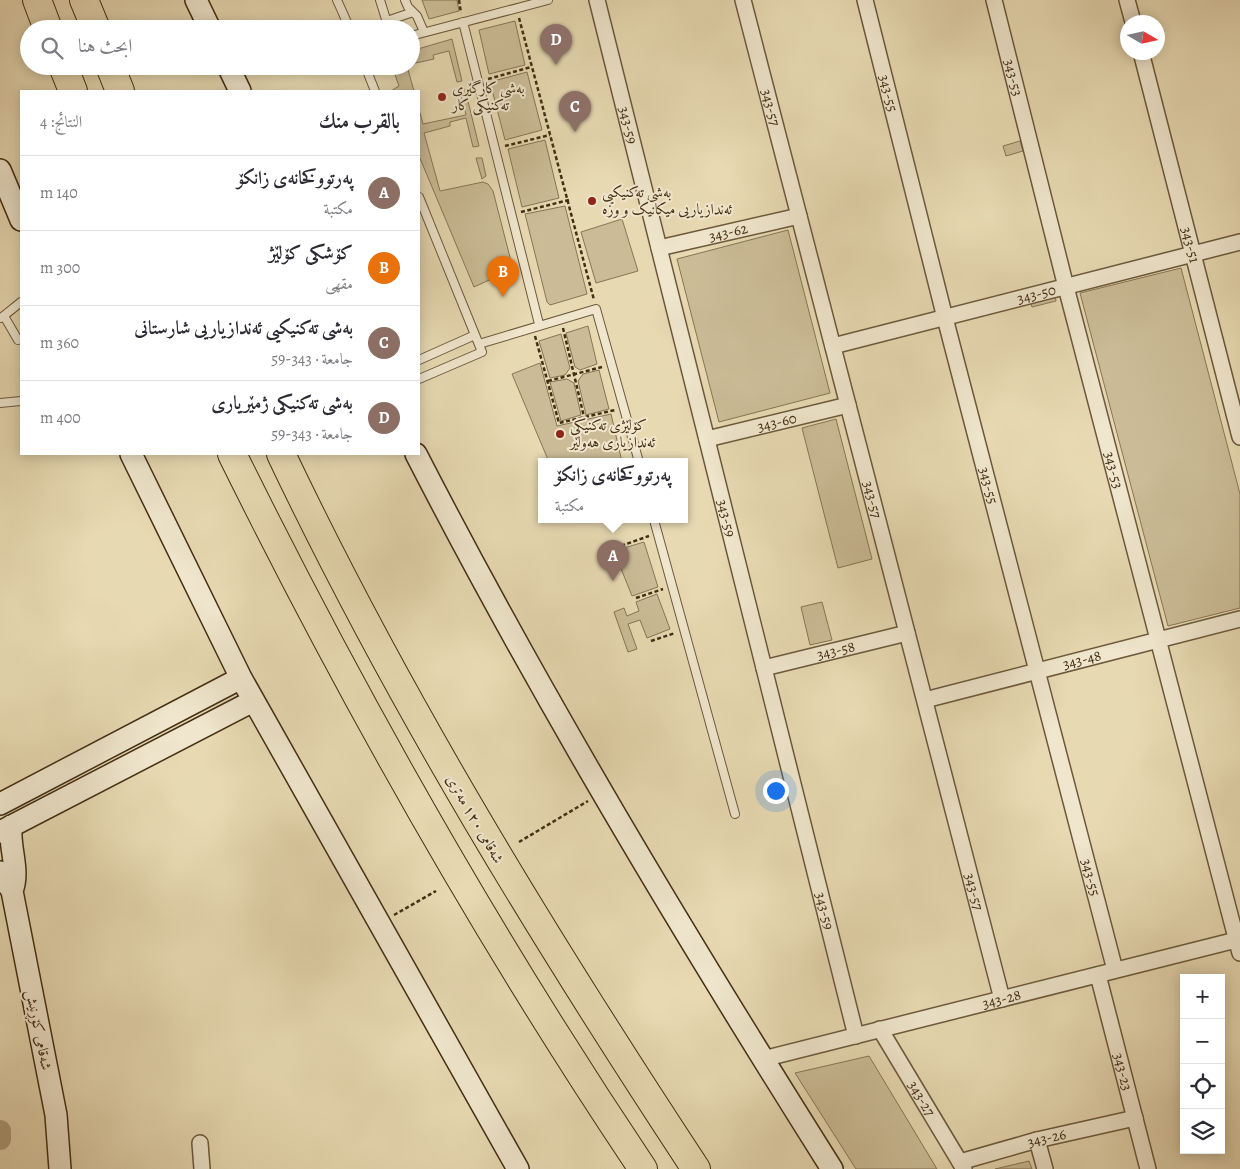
<!DOCTYPE html>
<html lang="ar">
<meta charset="utf-8">
<style>
:root{--surface:#fff;--page:#f2f2f3;--text:#2b2b33;--muted:#7c7c81;--line:#e1e1e2;--accent:#7c3aed}
body{margin:0;font-family:Alegreya,Amiri,serif;background:var(--page);color:var(--text);direction:rtl}
.controls{position:absolute;right:15px;bottom:15px;display:grid;overflow:hidden;border-radius:0px;box-shadow:0 2px 12px #0003}
.controls button{width:45px;height:45px;display:grid;place-items:center;padding:0;border:0;border-bottom:1px solid var(--line);background:var(--surface);color:var(--text);font:25px sans-serif}
.compass{position:absolute;left:1120px;top:15px;width:45px;height:45px;border-radius:50%;background:var(--surface);box-shadow:0 2px 12px #0003;rotate:99deg}
.you{position:absolute;left:775px;top:790px;width:18px;height:18px;margin:-12px;border:4px solid #fff;border-radius:50%;background:#1a73e8;box-shadow:0 0 0 8px #1a73e833}
.badge{display:grid;place-items:center;width:32px;height:32px;border-radius:50%;background:var(--accent);color:#fff;font-size:16px;font-weight:700}
.pin{position:absolute;translate:-50% -41px;filter:drop-shadow(0 1px 2px #0008)}
.pin::after{content:'';position:absolute;top:26px;width:18px;height:15px;background:inherit;clip-path:polygon(0 0,100% 0,50% 100%)}
.popup{position:absolute;left:538px;top:458px;width:150px;height:65px;box-sizing:border-box;display:grid;place-content:center;border-radius:0px;background:var(--surface);filter:drop-shadow(0 1px 4px #0005);font-size:16px;white-space:nowrap;color:var(--muted)}
.popup b{font-size:19px;color:var(--text)}
.popup::after{content:'';position:absolute;left:50%;top:100%;margin-left:-10px;border:10px solid transparent;border-top-color:var(--surface)}
.list{margin:0;padding:0;list-style:none}
h2{display:flex;justify-content:space-between;align-items:center;height:65px;margin:0;padding:0 20px;font-size:21px}
h2 small{font-size:16px;font-weight:400;color:var(--muted)}
.list li{display:grid;grid-template-columns:32px 1fr auto;gap:15px;align-items:center;box-sizing:border-box;height:75px;padding:0 20px;border-top:1px solid var(--line)}
.list b{display:block;font-size:19px;white-space:nowrap}
.list p{margin:0;font-size:16px;white-space:nowrap;color:var(--muted)}
.list em{font-size:16px;font-style:normal;color:var(--muted)}
.icon{flex:none;width:28px;height:28px;fill:none;stroke:currentColor;stroke-width:2;stroke-linecap:round;stroke-linejoin:round}
.map{position:relative;flex:none;width:1240px;height:1169px;overflow:hidden;direction:ltr}
.search{position:absolute;background:var(--surface);box-shadow:0 2px 12px #0003;left:20px;top:20px;width:400px;height:55px;display:flex;align-items:center;gap:12px;box-sizing:border-box;padding:0 18px;border-radius:28px;color:var(--muted);font-size:19px}
.panel{position:absolute;background:var(--surface);box-shadow:0 2px 12px #0003;left:20px;top:90px;width:400px;height:365px;border-radius:0px;direction:rtl}
.map>svg:first-child{display:block}
.green{fill:#cbbc97;stroke:#877555}
.lines{fill:none;stroke-linecap:round;stroke-linejoin:round}
.river{stroke:#af9f7c;stroke-width:22}
.lane-casing{stroke:#6c593b;stroke-width:10}
.street-casing{stroke:#6c593b;stroke-width:18}
.secondary-casing{stroke:#432e13;stroke-width:24}
.highway-casing{stroke:#432e13;stroke-width:30}
.path{stroke:#432e13;stroke-width:2.5;stroke-dasharray:4 2.5;stroke-linecap:butt}
.lane{stroke:#efe6cd;stroke-width:8}
.street{stroke:#efe6cd;stroke-width:15}
.secondary{stroke:#efe6cd;stroke-width:21}
.highway{stroke:#e7d9b2;stroke-width:28}
.poi-dot{fill:#8f2418;stroke:#efe6cd;stroke-width:2}
.labels{text-anchor:middle;dominant-baseline:central;stroke-width:4;stroke-linejoin:round;paint-order:stroke}
.street-label{font-size:15px;fill:#432e13;stroke:#efe6cd}
.poi-label{font-size:15px;fill:#432e13;stroke:#efe6cd;text-anchor:start}
</style>
<div class="map">
<svg width="1240" height="1169" viewBox="0 0 1240 1169">
<rect width="100%" height="100%" fill="#e7d9b2"/>
<filter id="stains"><feTurbulence type="fractalNoise" baseFrequency=".004" numOctaves="4"/><feColorMatrix values="0 0 0 0 .2 0 0 0 0 .09 0 0 0 0 .02 0 0 0 .5 -.17"/></filter>
<radialGradient id="worn" r=".72"><stop offset=".6" stop-color="#630" stop-opacity="0"/><stop offset="1" stop-color="#630" stop-opacity=".3"/></radialGradient>
<path class="green" d="M422,0h35l2,11 -30,8z
M515,21l10,44 -36,9 -10,-44z
M452,39l10,42 -5,1 -8,-31 -16,4 1,4 -23,5v-13z
M392,66h15l7,25h-23l8,-5z
M527,72l15,58 -37,10 -15,-58z
M465,89l14,57 -6,1 -7,-29 -16,4v4l-26,7 16,58 43,-9 5,2 5,7 20,78 -39,18 -55,-131v-47l4,15 43,-9 -7,-25z
M545,140l14,58 -37,9 -14,-58z
M1020,141l3,10 -17,5 -3,-10z
M476,158h6l4,18 -4,3z
M565,206l22,88 -37,11 -3,-3 -22,-88z
M622,219l16,52 -42,12 -15,-51z
M788,230l42,163 -111,29 -42,-163z
M1181,268l59,226v114l-72,18 -88,-333z
M1055,295l1,6 -24,6 -2,-6z
M588,326l9,38 -17,6 -5,-3 -9,-34z
M561,334l9,34 -5,7 -15,3 -11,-37z
M540,363l17,63 54,-12 11,48h-73l-37,-88z
M599,370l10,39 -23,6 -8,-34 5,-7z
M567,379l7,4 7,32 -20,6 -11,-39z
M836,419l36,140 -34,9 -36,-140z
M644,542l14,45 -26,9 -18,-45z
M657,594l13,35 -23,9 -7,-18 -12,4 9,25 -9,3 -14,-40 10,-4 3,8 12,-5 -3,-9z
M822,602l10,38 -22,5 -9,-38z
M869,1056l68,113h-81l-61,-96z
M1029,1161l3,8h-37z"/>
<g class="lines">
<path class="river" d="M0,1131v8"/>
<g class="lane-casing">
<path id="lane" d="M337,0l13,29
M380,0l9,29
M405,0l3,7 9,9 7,16
M387,21l26,-9
M463,22l76,302
M411,36l137,-36
M365,66l10,25
M419,197l63,155 -63,27
M4,316l14,24
M1,318l20,-16
M479,344l117,-35 43,153
M419,360l56,-25
M0,403l21,-2
M654,520l81,294"/>
</g>
<g class="street-casing">
<g id="street">
<path id="s1" d="M597,0l259,1036"/>
<path id="s2" d="M743,0l259,999"/>
<path id="s3" d="M865,0l80,318 170,652"/>
<path id="s4" d="M994,0l72,287 174,666"/>
<path d="M1127,0l6,22"/>
<path id="s5" d="M1141,52l99,385"/>
<path id="s6" d="M659,248l140,-32"/>
<path id="s7" d="M833,346l407,-104"/>
<path id="s8" d="M707,439l141,-34"/>
<path id="s9" d="M764,668l143,-35"/>
<path id="s10" d="M925,700l315,-81"/>
<path id="s11" d="M1098,975l50,194"/>
<path id="s12" d="M880,1029l84,140"/>
<path id="s13" d="M763,1059l477,-120"/>
<path d="M1037,1140l8,29"/>
<path d="M200,1143l2,26"/>
<path id="s14" d="M960,1162l77,-22 98,-22"/>
</g>
</g>
<g class="secondary-casing">
<path id="secondary" d="M196,0l14,29
M228,66l12,25
M0,170l21,50
M131,454l110,224 277,491
M416,454c126,245 269,482 416,715
M0,804l241,-126
M11,826c-2,23 9,44 1,65
M0,832l253,-131
M0,872l12,19 44,224 4,54"/>
</g>
<g class="highway-casing">
<path id="highway" d="M37,0l11,29
M84,0l12,29
M63,66l10,25
M110,66l10,25
M232,454c123,249 256,484 411,715
M281,454c119,250 263,484 415,715"/>
</g>
<path class="path" d="M459,0l2,13
M519,18l75,282
M488,79l43,-12
M505,146l45,-11
M521,212l48,-12
M563,328l21,89
M535,336l24,87 56,-13
M548,381l54,-14
M615,548l34,-12
M636,598l27,-9
M651,641l24,-8
M519,842l69,-41
M394,915l42,-24"/>
<use href="#lane" class="lane"/>
<use href="#street" class="street"/>
<use href="#secondary" class="secondary"/>
<use href="#highway" class="highway"/>
</g>
<g class="poi-dot">
<circle cx="442" cy="97" r="5"/>
<circle cx="592" cy="201" r="5"/>
<circle cx="560" cy="434" r="5"/>
</g>
<g class="labels">
<g class="street-label">
<text stroke="none"><textPath href="#s4" startOffset="80">343-53</textPath></text>
<text stroke="none"><textPath href="#s3" startOffset="96">343-55</textPath></text>
<text stroke="none"><textPath href="#s2" startOffset="111">343-57</textPath></text>
<text stroke="none"><textPath href="#s1" startOffset="129">343-59</textPath></text>
<text stroke="none"><textPath href="#s6" startOffset="71">343-62</textPath></text>
<text stroke="none"><textPath href="#s5" startOffset="199">343-51</textPath></text>
<text stroke="none"><textPath href="#s7" startOffset="210">343-50</textPath></text>
<text stroke="none"><textPath href="#s8" startOffset="72">343-60</textPath></text>
<text stroke="none"><textPath href="#s4" startOffset="485">343-53</textPath></text>
<text stroke="none"><textPath href="#s3" startOffset="501">343-55</textPath></text>
<text stroke="none"><textPath href="#s2" startOffset="516">343-57</textPath></text>
<text stroke="none"><textPath href="#s1" startOffset="534">343-59</textPath></text>
<text stroke="none"><textPath href="#s9" startOffset="74">343-58</textPath></text>
<text stroke="none"><textPath href="#s10" startOffset="162">343-48</textPath></text>
<text transform="translate(475 819) rotate(60)">شەقامی ١٢٠ مەتری</text>
<text stroke="none"><textPath href="#s3" startOffset="906">343-55</textPath></text>
<text stroke="none"><textPath href="#s2" startOffset="921">343-57</textPath></text>
<text stroke="none"><textPath href="#s1" startOffset="939">343-59</textPath></text>
<text stroke="none"><textPath href="#s13" startOffset="246">343-28</textPath></text>
<text transform="translate(39 1030) rotate(79)">شەقامی کۆڕنیش</text>
<text stroke="none"><textPath href="#s11" startOffset="100">343-23</textPath></text>
<text stroke="none"><textPath href="#s12" startOffset="81">343-27</textPath></text>
<text stroke="none"><textPath href="#s14" startOffset="90">343-26</textPath></text>
</g>
<g class="poi-label">
<text x="452" y="88">بەشی کارگێڕی<tspan x="452" dy="17">تەکنیکی کار</tspan></text>
<text x="602" y="192">بەشی تەکنیکیی<tspan x="602" dy="17">ئەندازیاریی میکانیک و وزە</tspan></text>
<text x="570" y="425">کۆلێژی تەکنیکی<tspan x="570" dy="17">ئەندازیاری هەولێر</tspan></text>
</g>
</g>
<rect width="100%" height="100%" filter="url(#stains)"/>
<rect width="100%" height="100%" fill="url(#worn)"/>
</svg>
<div class="controls">
<button>+</button>
<button>−</button>
<button><svg class="icon" aria-label="locate" viewBox="0 0 24 24"><circle cx="12" cy="12" r="6"/><path d="M12 2v4M12 18v4M2 12h4M18 12h4"/></svg></button>
<button><svg class="icon" aria-label="layers" viewBox="0 0 24 24"><path d="M12 4l9 5-9 5-9-5zM3 14l9 5 9-5"/></svg></button>
</div>
<svg class="compass" viewBox="-18 -18 36 36"><path d="M0-13l5 13h-10z" fill="#e53935"/><path d="M0 13l5-13h-10z" fill="#7c7c81"/></svg>
<div class="you"></div>
<div class="pin badge" style="left:613px;top:581px;background:#8d6e63">A</div>
<div class="popup"><b>پەرتووکخانەی زانکۆ</b>مكتبة</div>
<div class="pin badge" style="left:503px;top:297px;background:#e8710a">B</div>
<div class="pin badge" style="left:575px;top:132px;background:#8d6e63">C</div>
<div class="pin badge" style="left:556px;top:65px;background:#8d6e63">D</div>
<div class="search"><svg class="icon" aria-label="search" viewBox="0 0 24 24"><circle cx="10" cy="10" r="6"/><path d="M15 15l6 6"/></svg>ابحث هنا</div>
<section class="panel">
<h2>بالقرب منك<small>النتائج: 4</small></h2>
<ul class="list">
<li><span class="badge" style="background:#8d6e63">A</span><div><b>پەرتووکخانەی زانکۆ</b><p>مكتبة</p></div><em>140 m</em></li>
<li><span class="badge" style="background:#e8710a">B</span><div><b>کۆشکی کۆلێژ</b><p>مقهى</p></div><em>300 m</em></li>
<li><span class="badge" style="background:#8d6e63">C</span><div><b>بەشی تەکنیکیی ئەندازیاریی شارستانی</b><p>جامعة · 343-59</p></div><em>360 m</em></li>
<li><span class="badge" style="background:#8d6e63">D</span><div><b>بەشی تەکنیکی ژمێریاری</b><p>جامعة · 343-59</p></div><em>400 m</em></li>
</ul>
</section>
</div>
